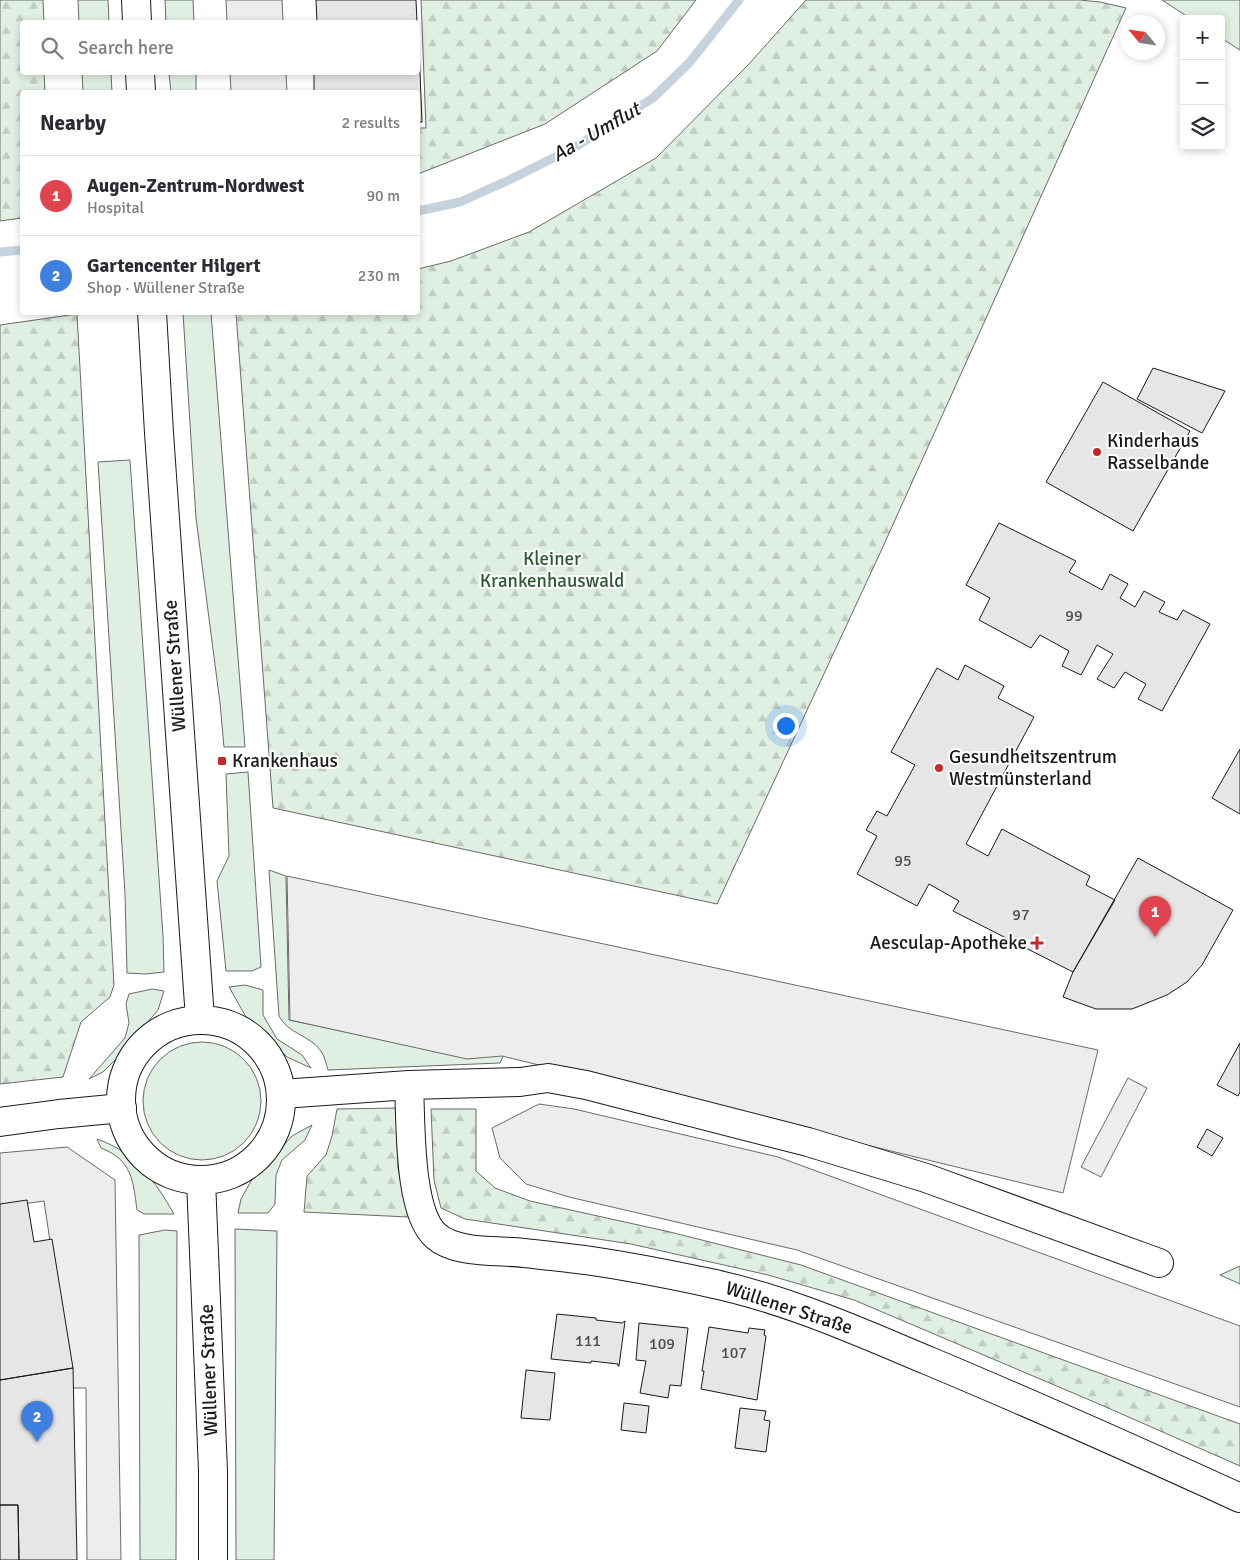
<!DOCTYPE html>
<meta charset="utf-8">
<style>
:root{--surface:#fff;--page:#f7f7f7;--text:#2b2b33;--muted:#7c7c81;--line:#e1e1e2;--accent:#111827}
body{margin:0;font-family:Signika,sans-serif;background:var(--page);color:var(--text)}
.controls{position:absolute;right:15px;top:15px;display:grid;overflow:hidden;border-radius:5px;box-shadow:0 2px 8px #0003}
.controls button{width:45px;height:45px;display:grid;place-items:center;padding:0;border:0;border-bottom:1px solid var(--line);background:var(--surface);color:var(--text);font:25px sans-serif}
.compass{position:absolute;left:1120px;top:15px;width:45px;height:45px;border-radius:50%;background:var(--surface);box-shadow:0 2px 8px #0003;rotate:299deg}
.you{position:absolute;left:785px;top:725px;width:18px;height:18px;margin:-12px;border:4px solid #fff;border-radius:50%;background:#1a73e8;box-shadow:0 0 0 8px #1a73e833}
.badge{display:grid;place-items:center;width:32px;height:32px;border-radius:50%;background:var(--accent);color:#fff;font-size:16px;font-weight:700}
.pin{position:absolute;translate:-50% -41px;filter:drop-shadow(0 1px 2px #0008)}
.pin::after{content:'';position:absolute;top:26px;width:18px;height:15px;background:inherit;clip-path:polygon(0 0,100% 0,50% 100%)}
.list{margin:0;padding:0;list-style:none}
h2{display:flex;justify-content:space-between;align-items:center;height:65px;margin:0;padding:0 20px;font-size:21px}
h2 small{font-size:16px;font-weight:400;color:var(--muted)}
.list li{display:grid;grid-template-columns:32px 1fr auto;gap:15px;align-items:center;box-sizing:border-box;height:80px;padding:0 20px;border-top:1px solid var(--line)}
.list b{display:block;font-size:19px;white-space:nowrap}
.list p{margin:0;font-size:16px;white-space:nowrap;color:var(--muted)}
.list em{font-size:16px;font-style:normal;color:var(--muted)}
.icon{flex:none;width:28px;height:28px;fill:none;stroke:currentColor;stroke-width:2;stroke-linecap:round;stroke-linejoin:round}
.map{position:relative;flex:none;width:1240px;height:1560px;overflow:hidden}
.search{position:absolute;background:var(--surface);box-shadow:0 2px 8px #0003;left:20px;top:20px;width:400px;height:55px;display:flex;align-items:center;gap:12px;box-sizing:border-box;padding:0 18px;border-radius:5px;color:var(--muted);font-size:19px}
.panel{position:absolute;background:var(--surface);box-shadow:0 2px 8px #0003;left:20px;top:90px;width:400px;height:225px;border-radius:5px}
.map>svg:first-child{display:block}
.grass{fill:#e0efe3;stroke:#6a6a6a}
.forest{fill:url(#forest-firs);stroke:#6a6a6a}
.parking{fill:#ededed;stroke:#6a6a6a}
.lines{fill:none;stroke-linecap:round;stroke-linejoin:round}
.stream{stroke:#c6d2dc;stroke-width:9}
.building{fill:#e6e6e6;stroke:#1a1a1a}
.minor-casing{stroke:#1a1a1a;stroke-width:30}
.major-casing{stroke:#1a1a1a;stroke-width:30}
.minor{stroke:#fff;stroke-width:28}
.major{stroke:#fff;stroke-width:28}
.poi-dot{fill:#c62828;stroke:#fff;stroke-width:2}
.labels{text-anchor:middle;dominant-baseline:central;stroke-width:4;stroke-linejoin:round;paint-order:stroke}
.number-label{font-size:16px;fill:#4d4d4d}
.poi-label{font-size:19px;fill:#1a1a1a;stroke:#fff;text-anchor:start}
.park-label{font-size:19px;fill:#2b5a34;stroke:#fff}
.street-label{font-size:19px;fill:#1a1a1a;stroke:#fff}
.water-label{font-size:20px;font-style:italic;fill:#1a1a1a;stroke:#fff}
</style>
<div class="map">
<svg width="1240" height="1560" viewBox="0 0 1240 1560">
<defs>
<pattern id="forest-firs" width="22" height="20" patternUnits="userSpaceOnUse" patternTransform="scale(1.25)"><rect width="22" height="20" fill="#e0efe3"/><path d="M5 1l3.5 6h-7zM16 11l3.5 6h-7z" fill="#c0ccc2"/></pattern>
</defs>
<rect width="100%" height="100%" fill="#fff"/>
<path class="grass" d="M78,0h30l1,22h-30z
M165,0h28l1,22h-28z
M1162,0h78v50l-19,-12v-19h-30z
M82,73h29l1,19h-29z
M169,73h27v19h-25z
M183,313h28l34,434h-21l-4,-44 -24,-185z
M130,460l33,476 1,36 -18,2 -19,-1 -2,-79 -27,-432z
M248,772l13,195 -9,4h-26l-9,-90 12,-25 -3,-82z
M269,870l17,6 3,144 175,37 41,-5 -5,11 -172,7c-2,-6 -3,-13 -7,-19 -11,-16 -33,-17 -42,-35z
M245,985l18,5v25l14,24 25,16 9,13 -24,-11 -41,-40 -17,-30z
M152,989l12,2 -6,19 -37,44 -18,18 -14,7 36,-41 4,-15 -3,-19 3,-10z
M143 1101a59 59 0 1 1 118 0a59 59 0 1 1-118 0Z
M312,1125l-7,15 -23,20 -6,15 -1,29 -7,9h-30l3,-14 10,-18 41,-45z
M97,1139c38,13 58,42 77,75h-30l-7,-4c-4,-30 -5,-50 -36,-62z
M235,1229l42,2 -3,329h-38z
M165,1230l12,1 -1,329h-36l-1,-325z
M1240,1266v18l-20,-9z"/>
<path class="forest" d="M0,0h43l1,22h-22v50l22,1 1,19h-23v126l-22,3z
M421,0h275l-39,51 -112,73 -127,50v-46h8z
M806,0h274l20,2 26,6 -245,543 -164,353 -444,-96 -37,-495 182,-1v-43l33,-8 78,-29 127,-74 93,-94z
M77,314l37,671 -4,12 -29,25 -18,55 -63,7v-759z
M396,1108l2,60 10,49 -104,-5 3,-36 19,-21 6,-19 5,-27z
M431,1109h45v62l19,17 35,13 140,31 131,33 439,159v42l-141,-62 -245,-104 -86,-25 -137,-31 -166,-25 -24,-11 -7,-28z"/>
<path class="parking" d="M226,0h56l1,22h-56z
M230,73h56l1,19h-56z
M287,876l811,174 -35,143 -561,-137 -35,3 -177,-39z
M1128,1078l19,10 -46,89 -20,-10z
M539,1104l35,5 204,48 462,169v81l-443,-157 -228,-53 -43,-13 -26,-26 -8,-30z
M67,1147l48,33 6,380h-34l-1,-172h-14l-28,-187 -44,6v-54z"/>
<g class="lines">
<path class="stream" d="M418,211l42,-9 49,-22 68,-34 76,-48 37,-36 49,-62
M0,252l22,-2"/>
</g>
<path class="building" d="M316,0h100l1,22h-100z
M418,24l4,98h-4v-30h-104v-20h104z
M1153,368l72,23 -23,42 -65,-34z
M1103,382l87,49 -57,100 -87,-49z
M999,523l77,38 -7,11 33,18 8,-16 18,10 -8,14 15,9 9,-16 21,11 -6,10 18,8 6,-10 27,14 -48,87 -24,-12 8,-15 -21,-12 -11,16 -17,-9 16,-25 -16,-9 -16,30 -19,-9 7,-15 -29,-16 -9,13 -52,-28 11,-22 -24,-13z
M965,665l39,21 -6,12 36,19 -68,127 22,12 14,-27 88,47 -4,9 29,15 -42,72 -120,-61 6,-10 -30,-17 -12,22 -60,-32 20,-38 -11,-6 11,-19 10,5 28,-51 -24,-13 46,-84 21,12z
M1240,749v65l-28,-16z
M1138,858l95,52 -31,55 -15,17 -20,13 -35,14h-36l-33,-12 10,-25z
M1240,1043v49l-2,4 -21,-11z
M1207,1129l16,9 -11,18 -15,-9z
M27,1200l7,42 18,-3 21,129 -73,12v-176z
M557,1314l39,4v2l26,3 3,-2 -6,45h-1v-2l-27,-3v2l-40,-4z
M639,1323l49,5 -7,58 -11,-1 -2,13 -28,-5 6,-32 -10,-1z
M709,1327l39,6 1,-5 16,2 -1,5 2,1 -9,64 -56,-11 3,-18h-2z
M73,1368l4,192h-58l-1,-55h-18v-125z
M526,1370l29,3 -5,47 -29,-2z
M624,1403l25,3 -3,27 -25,-3z
M740,1408l26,3 -2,9 6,1 -4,31 -31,-4z
M0,1505h18l1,55h-19z"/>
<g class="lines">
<g class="minor-casing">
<path id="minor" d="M409,1085c2,36 -1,127 27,151 20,18 63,14 88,17 21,2 41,5 61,7 42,6 83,14 125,23 76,16 147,48 219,78 105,44 208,90 311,137
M282,1094l127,-9 111,-3 28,-4 38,7 222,57 118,36 233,85
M0,1122l59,-8 63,-6"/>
</g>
<g class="major-casing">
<path id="major" d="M136,0l1,22
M140,72l1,20
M152,312l7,121 41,586
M121 1100a80 80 0 1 1 160 0a80 80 0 1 1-160 0Z
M201,1180l12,291v89"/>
</g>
<use href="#minor" class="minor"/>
<use href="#major" class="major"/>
</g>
<g class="poi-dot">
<circle cx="1097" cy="452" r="5"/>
<rect x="217" y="756" width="10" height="10" rx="2.5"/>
<circle cx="939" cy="768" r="5"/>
<path d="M1034.5 935.5h5v5h5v5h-5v5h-5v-5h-5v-5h5z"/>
</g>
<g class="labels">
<g class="number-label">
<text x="1074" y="616">99</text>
<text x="903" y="861">95</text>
<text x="1021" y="915">97</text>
<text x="588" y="1341">111</text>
<text x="662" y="1344">109</text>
<text x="734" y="1353">107</text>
</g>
<g class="poi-label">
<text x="1107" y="441">Kinderhaus<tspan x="1107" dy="22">Rasselbande</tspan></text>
<text x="949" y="757">Gesundheitszentrum<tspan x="949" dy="22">Westmünsterland</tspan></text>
<text x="232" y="761">Krankenhaus</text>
<text x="1027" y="943" text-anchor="end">Aesculap-Apotheke</text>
</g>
<g class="park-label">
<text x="552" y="559">Kleiner<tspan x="552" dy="22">Krankenhauswald</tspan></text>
</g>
<g class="street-label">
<text transform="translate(175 666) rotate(-94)">Wüllener Straße</text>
<text transform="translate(789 1308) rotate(18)">Wüllener Straße</text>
<text transform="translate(209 1370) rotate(-92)">Wüllener Straße</text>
</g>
<g class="water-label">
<text transform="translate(596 132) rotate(-30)">Aa - Umflut</text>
</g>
</g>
</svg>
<div class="controls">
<button>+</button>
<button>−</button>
<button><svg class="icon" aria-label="layers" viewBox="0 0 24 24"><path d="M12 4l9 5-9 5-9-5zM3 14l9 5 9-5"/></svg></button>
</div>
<svg class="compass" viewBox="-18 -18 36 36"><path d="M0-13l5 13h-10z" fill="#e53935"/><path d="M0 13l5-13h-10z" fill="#7c7c81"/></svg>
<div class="you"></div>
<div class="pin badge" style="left:1155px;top:937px;background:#e0444e">1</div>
<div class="pin badge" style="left:37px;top:1442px;background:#3f7fe0">2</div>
<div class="search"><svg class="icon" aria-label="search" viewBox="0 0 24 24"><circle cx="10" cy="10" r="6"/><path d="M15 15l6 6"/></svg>Search here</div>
<section class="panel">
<h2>Nearby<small>2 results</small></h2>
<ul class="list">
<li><span class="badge" style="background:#e0444e">1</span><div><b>Augen-Zentrum-Nordwest</b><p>Hospital</p></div><em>90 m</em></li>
<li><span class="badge" style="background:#3f7fe0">2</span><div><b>Gartencenter Hilgert</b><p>Shop · Wüllener Straße</p></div><em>230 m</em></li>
</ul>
</section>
</div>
